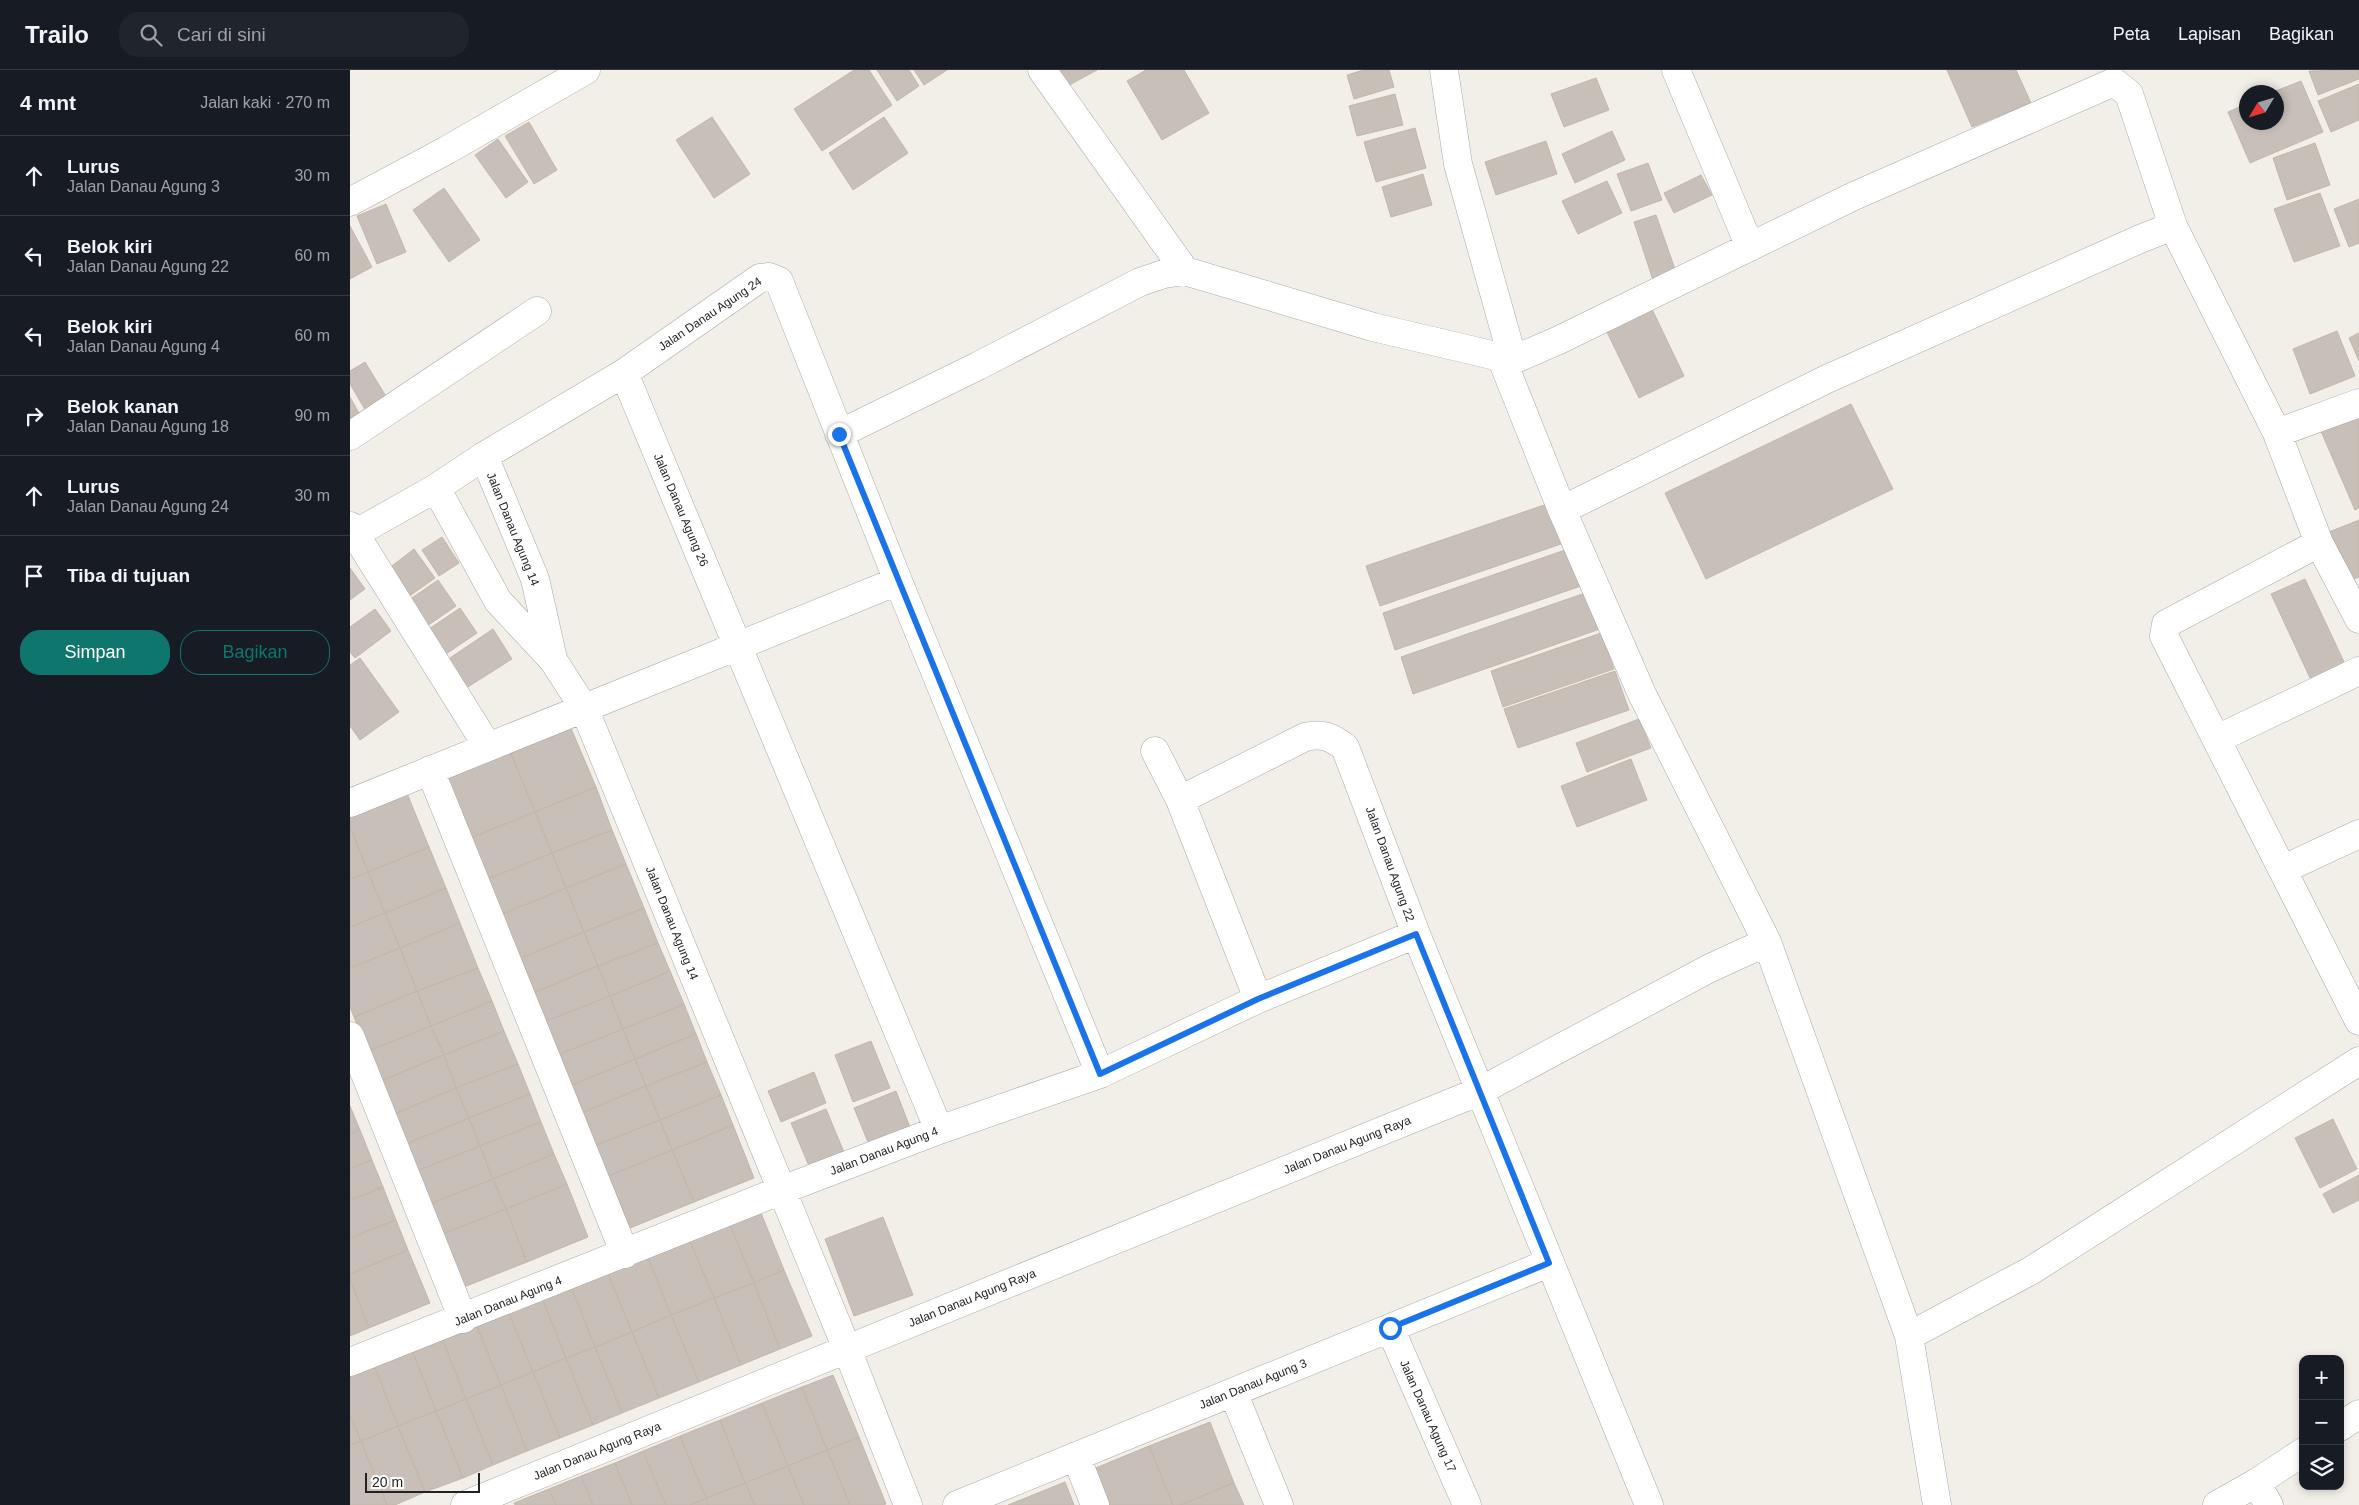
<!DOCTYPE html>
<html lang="id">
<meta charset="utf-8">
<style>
:root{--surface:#171b24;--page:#20242c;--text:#f1f3f6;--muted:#9ea1a6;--line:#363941;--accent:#0f766e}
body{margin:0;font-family:Arial,sans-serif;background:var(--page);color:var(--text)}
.controls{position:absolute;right:15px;bottom:15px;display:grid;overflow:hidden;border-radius:10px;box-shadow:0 2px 8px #0003}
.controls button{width:45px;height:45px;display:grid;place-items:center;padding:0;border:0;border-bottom:1px solid var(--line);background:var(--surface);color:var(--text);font:25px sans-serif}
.compass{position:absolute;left:1889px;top:15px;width:45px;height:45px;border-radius:50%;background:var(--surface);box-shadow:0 2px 8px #0003;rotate:232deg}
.scale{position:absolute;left:15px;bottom:12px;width:115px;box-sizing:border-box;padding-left:5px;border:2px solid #222;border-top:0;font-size:14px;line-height:18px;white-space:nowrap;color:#222;-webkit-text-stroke:4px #fff;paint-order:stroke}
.stop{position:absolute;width:15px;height:15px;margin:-11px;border:4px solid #1a73e8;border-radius:50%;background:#fff}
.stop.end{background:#1a73e8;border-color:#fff;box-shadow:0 1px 5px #0008}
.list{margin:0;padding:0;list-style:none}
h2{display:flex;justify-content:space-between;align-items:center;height:65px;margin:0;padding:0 20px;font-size:21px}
h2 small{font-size:16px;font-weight:400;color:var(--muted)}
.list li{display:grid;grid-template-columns:32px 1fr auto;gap:15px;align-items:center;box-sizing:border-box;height:80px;padding:0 20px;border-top:1px solid var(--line)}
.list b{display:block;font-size:19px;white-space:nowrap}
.list p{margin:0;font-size:16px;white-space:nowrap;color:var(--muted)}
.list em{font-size:16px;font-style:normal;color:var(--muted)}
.actions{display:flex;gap:10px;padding:15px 20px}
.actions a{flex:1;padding:11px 0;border:1px solid var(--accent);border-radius:20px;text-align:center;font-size:18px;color:var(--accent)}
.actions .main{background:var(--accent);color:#fff}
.icon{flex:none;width:28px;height:28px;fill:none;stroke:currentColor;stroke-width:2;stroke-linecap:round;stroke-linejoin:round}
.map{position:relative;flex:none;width:2009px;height:1435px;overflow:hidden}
header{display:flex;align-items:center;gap:30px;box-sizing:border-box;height:70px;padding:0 25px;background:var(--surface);border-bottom:1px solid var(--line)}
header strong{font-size:24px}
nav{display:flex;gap:28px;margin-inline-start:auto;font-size:18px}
.search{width:350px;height:45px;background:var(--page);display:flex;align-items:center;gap:12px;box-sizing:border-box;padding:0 18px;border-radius:20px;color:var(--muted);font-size:19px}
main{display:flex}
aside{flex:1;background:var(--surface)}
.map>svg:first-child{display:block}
.building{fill:#c7bfb8;stroke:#c4b6ab}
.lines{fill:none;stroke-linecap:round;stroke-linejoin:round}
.street-casing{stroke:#a9a9a9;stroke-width:29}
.street{stroke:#fff;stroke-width:28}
.route{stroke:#1a73e8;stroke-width:6}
.labels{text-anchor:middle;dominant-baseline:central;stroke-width:5;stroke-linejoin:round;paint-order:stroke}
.street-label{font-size:12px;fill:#222;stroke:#fff}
</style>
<header>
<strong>Trailo</strong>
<div class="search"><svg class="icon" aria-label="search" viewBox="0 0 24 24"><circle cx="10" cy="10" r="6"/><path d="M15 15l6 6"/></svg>Cari di sini</div>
<nav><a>Peta</a><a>Lapisan</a><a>Bagikan</a></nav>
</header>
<main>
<aside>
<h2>4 mnt<small>Jalan kaki · 270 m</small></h2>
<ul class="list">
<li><svg class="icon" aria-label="ahead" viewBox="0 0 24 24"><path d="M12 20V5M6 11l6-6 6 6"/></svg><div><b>Lurus</b><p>Jalan Danau Agung 3</p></div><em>30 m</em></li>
<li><svg class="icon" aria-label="left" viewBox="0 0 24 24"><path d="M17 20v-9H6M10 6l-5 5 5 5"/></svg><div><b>Belok kiri</b><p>Jalan Danau Agung 22</p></div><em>60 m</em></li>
<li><svg class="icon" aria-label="left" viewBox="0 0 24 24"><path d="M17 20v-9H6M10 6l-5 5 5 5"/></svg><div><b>Belok kiri</b><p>Jalan Danau Agung 4</p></div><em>60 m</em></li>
<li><svg class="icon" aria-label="right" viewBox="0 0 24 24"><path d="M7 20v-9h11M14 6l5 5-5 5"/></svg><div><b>Belok kanan</b><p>Jalan Danau Agung 18</p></div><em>90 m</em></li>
<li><svg class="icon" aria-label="ahead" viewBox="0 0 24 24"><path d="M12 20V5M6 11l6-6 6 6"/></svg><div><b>Lurus</b><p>Jalan Danau Agung 24</p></div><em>30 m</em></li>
<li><svg class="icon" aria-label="arrive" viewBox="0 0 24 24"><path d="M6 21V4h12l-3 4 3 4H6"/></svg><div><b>Tiba di tujuan</b></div></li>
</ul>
<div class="actions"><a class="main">Simpan</a><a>Bagikan</a></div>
</aside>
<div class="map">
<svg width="2009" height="1435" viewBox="0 0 2009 1435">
<rect width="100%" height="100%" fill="#f2efe9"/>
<path class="building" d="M504,0h15l23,35 -70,46 -28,-42z
M527,0h32l10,16 -22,15z
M564,0h33l-23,15z
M702,0h45l-35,19z
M796,0h38l25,43 -47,27 -35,-59z
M1014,0h25l5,17 -40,12 -7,-24z
M1597,0h69l15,33 -59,24z
M2009,0v9l-41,16 -9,-24z
M1246,8l13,32 -45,17 -13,-33z
M1951,11l22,51 -73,31 -22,-51 18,-8v18h30v-30h-3z
M2009,14v36l-28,12 -13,-31z
M1045,24l8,31 -46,11 -8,-30z
M362,47l38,57 -36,24 -38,-58z
M534,47l24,36 -55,37 -24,-37z
M179,52l28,48 -23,14 -29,-48z
M1065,58l11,40 -50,14 -12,-40z
M1262,61l13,29 -50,23 -13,-29z
M148,69l30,43 -22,16 -31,-43z
M1196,71l11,33 -61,21 -11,-33z
M1965,73l15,42 -43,15 -14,-42z
M1298,93l14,37 -31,11 -14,-37z
M1073,104l9,31 -41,12 -9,-30z
M1351,105l11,20 -38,18 -10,-20z
M1257,111l15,32 -44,21 -16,-33z
M94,118l36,52 -31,22 -36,-52z
M1970,123l20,53 -46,16 -20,-53z
M2009,129v44l-10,4 -15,-38z
M36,134l20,48 -29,12 -20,-48z
M1306,145l20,57 -23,8 -19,-58z
M0,156l22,41 -22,12z
M1301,237l33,69 -45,22 -34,-70z
M1987,261l18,45 -45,18 -17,-45z
M2009,263v28l-10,-23z
M15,292l22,36 -21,13 -16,-27v-13z
M0,327l10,18 -10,6z
M1501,334l42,85 -187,90 -41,-86z
M2009,346v92l-4,2 -38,-88z
M1197,434l14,40 -181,62 -14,-40z
M2009,450v57l-11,4 -19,-49z
M92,467l17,26 -20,13 -17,-26z
M64,479l21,29 -27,19 -20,-28z
M1218,479l13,37 -186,64 -12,-37z
M0,498l15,21 -15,11z
M1955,509l40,85 -34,16 -40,-86z
M88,510l18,26 -29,20 -18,-26z
M1238,522l12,37 -187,65 -12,-37z
M110,538l17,25 -34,23 -17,-25z
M25,539l16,22 -36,27 -5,-6v-25z
M143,559l19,30 -49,31 -19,-28z
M1251,563l13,36 -111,38 -12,-36z
M10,588l39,54 -39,28 -10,-14v-61z
M1265,601l14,39 -111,38 -14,-39z
M1289,649l12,29 -64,24 -11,-29z
M220,656l26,61 -61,25 -25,-61z
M160,681l25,61 -64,26 -24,-62z
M1281,689l16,41 -70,27 -16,-41z
M54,716l25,61 -61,25 -18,-46v-18z
M246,717l16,43 -60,23 -17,-41z
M185,742l17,41 -64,26 -17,-41z
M0,756l18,46 -18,7z
M262,760l14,34 -60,24 -14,-35z
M79,777l17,41 -61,25 -17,-41z
M202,783l14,35 -64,26 -14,-35z
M276,794l18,44 -60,24 -18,-44z
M18,802l17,41 -35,14v-48z
M96,818l14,35 -60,25 -15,-35z
M216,818l18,44 -63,26 -19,-44z
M294,838l14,35 -60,23 -14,-34z
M35,843l15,35 -50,20v-41z
M110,853l18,45 -61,23 -17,-43z
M234,862l14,34 -63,26 -14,-34z
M308,873l12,28 -60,25 -12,-30z
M50,878l17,43 -63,26 -4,-10v-39z
M248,896l12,30 -64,25 -11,-29z
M128,898l14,33 -61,25 -14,-35z
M320,901l14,33 -61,25 -13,-33z
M67,921l14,35 -63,25 -14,-34z
M260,926l13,33 -63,25 -14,-33z
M142,931l12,30 -60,24 -13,-29z
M334,934l12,30 -61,25 -12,-30z
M81,956l13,29 -64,26 -12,-30z
M273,959l12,30 -63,26 -12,-31z
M154,961l14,33 -62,24 -12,-33z
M346,964l11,28 -61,24 -11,-27z
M521,971l19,47 -37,14 -18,-47z
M94,985l12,33 -62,26 -14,-33z
M285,989l11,27 -62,26 -12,-27z
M357,992l14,33 -61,25 -14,-34z
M168,994l12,30 -61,24 -13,-30z
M464,1002l12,31 -45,19 -13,-31z
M296,1016l14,34 -64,25 -12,-33z
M106,1018l13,30 -63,26 -12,-30z
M546,1021l15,39 -41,17 -16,-39z
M180,1024l11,28 -61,24 -11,-28z
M371,1025l12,30 -61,25 -12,-30z
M0,1036l10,24 -10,4z
M476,1039l20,48 -35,14 -20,-48z
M119,1048l11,28 -63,25 -11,-27z
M1983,1049l24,50 -37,19 -25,-50z
M310,1050l12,30 -63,26 -13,-31z
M191,1052l13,32 -61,25 -13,-33z
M383,1055l21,53 -60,24 -22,-52z
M10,1060l12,30 -22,9v-35z
M130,1076l13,33 -63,25 -13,-33z
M322,1080l22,52 -64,26 -21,-52z
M204,1084l13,30 -61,25 -13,-30z
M22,1090l11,27 -33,13v-31z
M2009,1105v25l-26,13 -10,-19z
M143,1109l13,30 -63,25 -13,-30z
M217,1114l21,53 -61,25 -21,-53z
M33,1117l13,33 -46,18v-38z
M409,1138l25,62 -30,13 -26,-63z
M156,1139l21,53 -63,25 -21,-53z
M533,1147l30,78 -59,21 -29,-77z
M46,1150l12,30 -58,24v-36z
M378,1150l26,63 -40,15 -26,-62z
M338,1166l26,62 -43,17 -25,-62z
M58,1180l22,53 -61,25 -19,-49v-5z
M296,1183l25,62 -39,17 -26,-63z
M256,1199l26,63 -37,15 -25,-63z
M434,1200l28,66 -32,13 -26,-66z
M0,1209l19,49 -19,8z
M404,1213l26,66 -39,16 -27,-67z
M220,1214l25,63 -29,11 -25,-63z
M191,1225l25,63 -33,14 -26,-63z
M364,1228l27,67 -42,17 -28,-67z
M157,1239l26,63 -32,13 -26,-63z
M321,1245l28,67 -40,16 -27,-66z
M125,1252l26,63 -35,14 -25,-63z
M282,1262l27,66 -37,15 -27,-66z
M91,1266l25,63 -30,12 -25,-63z
M245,1277l27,66 -29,12 -27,-67z
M61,1278l25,63 -38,15 -25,-63z
M216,1288l27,67 -33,13 -27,-66z
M23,1293l25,63 -37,15 -11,-26v-43z
M183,1302l27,66 -33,13 -26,-66z
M483,1305l26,62 -32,13 -25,-63z
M151,1315l26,66 -34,14 -27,-66z
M452,1317l25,63 -39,16 -26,-63z
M116,1329l27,66 -30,13 -27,-67z
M412,1333l26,63 -43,17 -25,-63z
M86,1341l27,67 -38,14 -27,-66z
M0,1345l11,26 -11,4z
M370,1350l25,63 -39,15 -26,-62z
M860,1352l24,61 -54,22h-7l-24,-59z
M48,1356l27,66 -30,13h-8l-26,-64z
M330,1366l26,62 -16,7h-24l-23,-54z
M509,1367l27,67 -4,1h-32l-23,-55z
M11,1371l26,64h-37v-60z
M799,1376l24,59h-74l-13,-33z
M477,1380l23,55h-46l-16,-39z
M293,1381l23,54h-34l-17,-42z
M265,1393l17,42h-39l-12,-29z
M438,1396l16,39h-49l-10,-22z
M231,1406l12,29h-37l-7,-16z
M715,1412l9,23h-66z
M395,1413l10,22h-47l-2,-7z
M884,1413l10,22h-64z
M199,1419l7,16h-41l-1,-2z
M356,1428l2,7h-18z"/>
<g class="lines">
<g class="street-casing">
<path id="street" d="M692,0l143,201
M1094,0l14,94 55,196
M1326,0l74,177
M0,132l97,-52 139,-80
M1151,287l61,153 80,184 125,248 142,394 28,169
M274,303l315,757
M1927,363l82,-30
M489,364l139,-68 162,-84 24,-8 21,-3 188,56 140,33 46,-20 295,-144 260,-114 15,12 44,132 104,207 42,110 40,76
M0,366l187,-125
M134,386l51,123 18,80
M86,418l62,113 55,59 31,48 263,641 61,156
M1212,440l265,-131 313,-140 33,-13
M0,456l138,221
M17,457l69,-39 48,-32 140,-83 136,-95 9,-1 10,4 119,300 202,493
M1969,473l-153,81 -2,12 195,385
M1867,669l142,-68
M805,681l25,49 78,199
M80,700l195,484
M830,730l125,-63c18,-4 26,0 40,10l71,187 233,571
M0,733l548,-222
M1934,799l75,-35
M0,966l113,283
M1040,1258l77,177
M1559,1266l123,-66 327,-209
M0,1292l432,-172 157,-60 161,-56 158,-75 158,-65
M883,1322l46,113
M1990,1357l19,-13
M726,1386l19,49
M1906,1413l13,22
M115,1435l1015,-414 230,-123 57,-26
M607,1435l592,-242
M1867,1435l39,-22 47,-31"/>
</g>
<use href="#street" class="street"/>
</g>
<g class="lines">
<path class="route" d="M489,364l261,640 158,-75 158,-65 133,329 -159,65"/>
</g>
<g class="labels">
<g class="street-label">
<text transform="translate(360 244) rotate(-34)">Jalan Danau Agung 24</text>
<text transform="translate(331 440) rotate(67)">Jalan Danau Agung 26</text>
<text transform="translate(163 459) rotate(68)">Jalan Danau Agung 14</text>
<text transform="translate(1040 794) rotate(70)">Jalan Danau Agung 22</text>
<text transform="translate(322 853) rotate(68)">Jalan Danau Agung 14</text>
<text transform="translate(997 1075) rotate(-22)">Jalan Danau Agung Raya</text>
<text transform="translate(534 1081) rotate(-21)">Jalan Danau Agung 4</text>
<text transform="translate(622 1228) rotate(-22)">Jalan Danau Agung Raya</text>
<text transform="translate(158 1231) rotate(-22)">Jalan Danau Agung 4</text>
<text transform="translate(903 1314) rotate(-22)">Jalan Danau Agung 3</text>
<text transform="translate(1078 1346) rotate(66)">Jalan Danau Agung 17</text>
<text transform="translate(247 1381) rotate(-22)">Jalan Danau Agung Raya</text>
</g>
</g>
</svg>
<div class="controls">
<button>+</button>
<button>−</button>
<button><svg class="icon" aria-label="layers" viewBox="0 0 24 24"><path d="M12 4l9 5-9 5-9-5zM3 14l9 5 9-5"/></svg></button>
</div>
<svg class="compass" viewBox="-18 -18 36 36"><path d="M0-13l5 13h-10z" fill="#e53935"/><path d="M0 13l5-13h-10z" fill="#9ea1a6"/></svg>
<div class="scale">20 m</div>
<div class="stop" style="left:1040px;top:1258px"></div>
<div class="stop end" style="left:489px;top:364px"></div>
</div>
</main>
